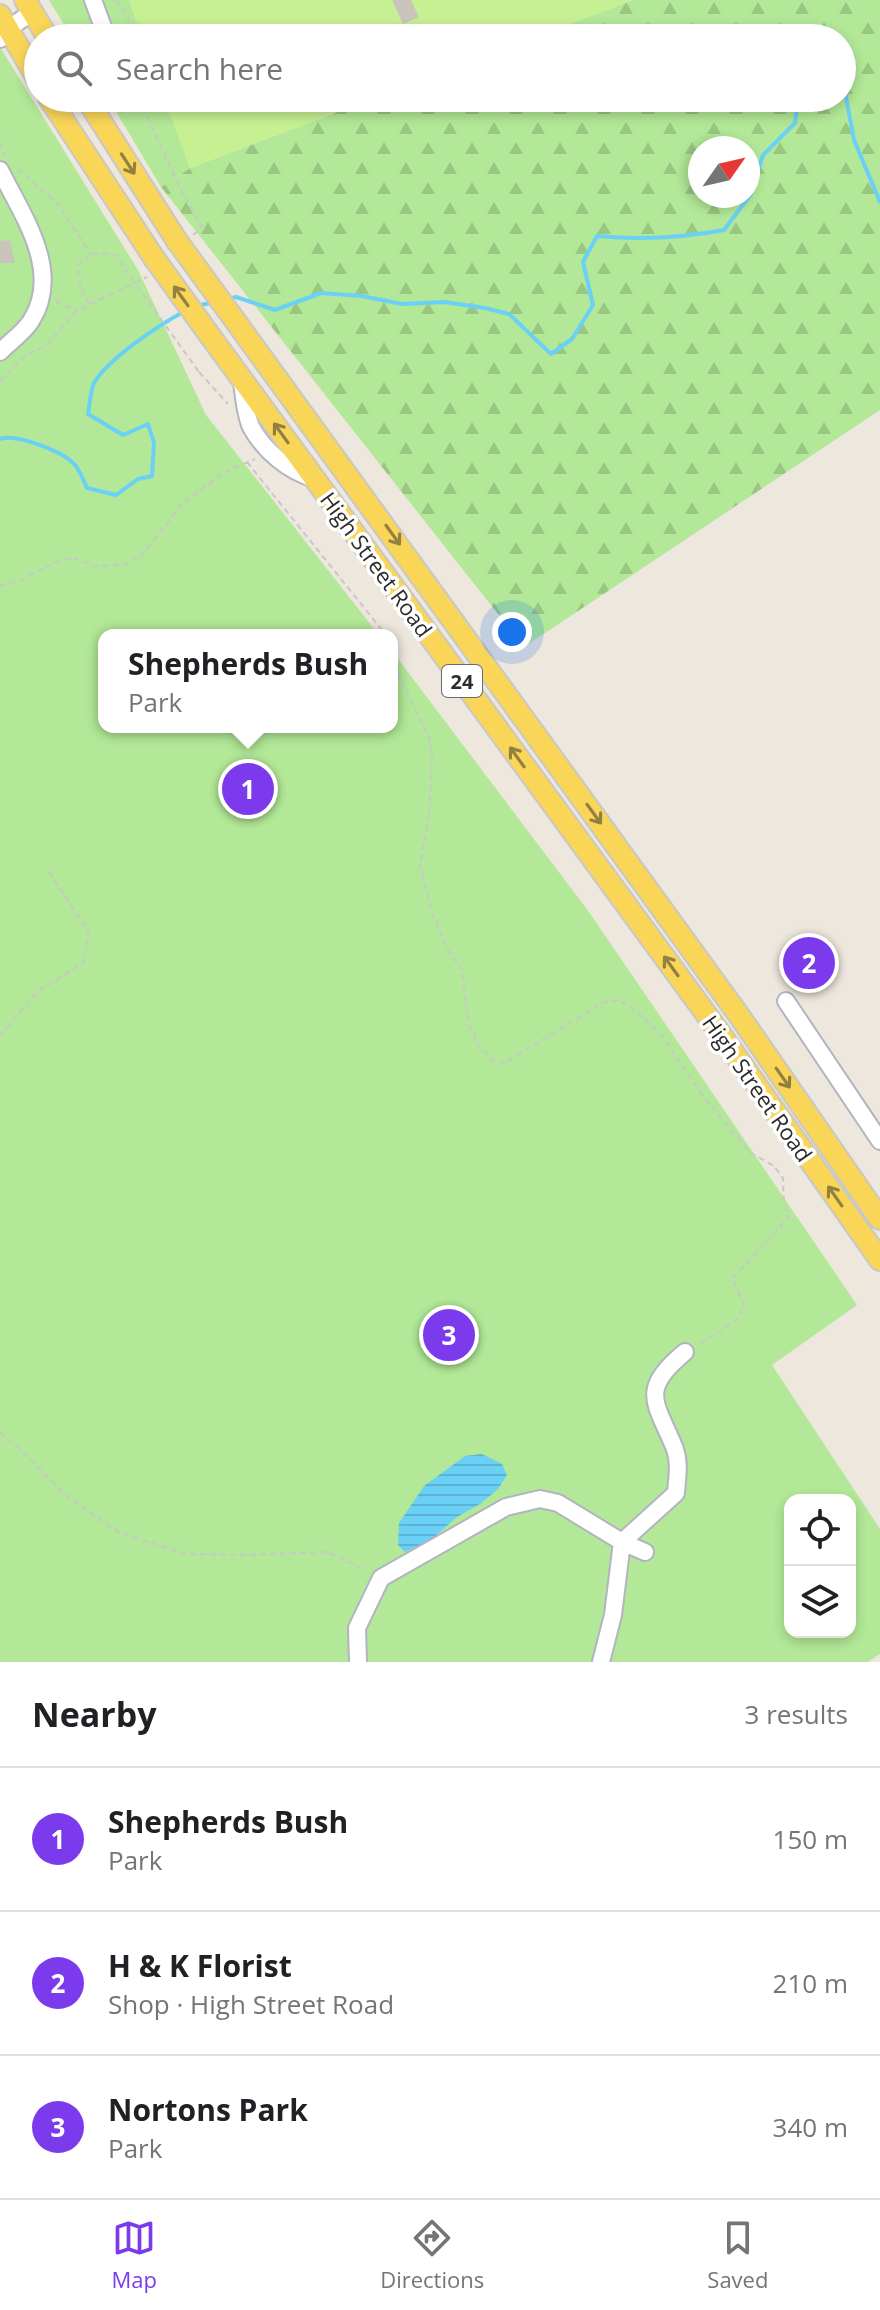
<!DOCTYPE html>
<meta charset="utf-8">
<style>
:root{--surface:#fff;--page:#f2f2f2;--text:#202124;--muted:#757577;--line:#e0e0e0;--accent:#7c3aed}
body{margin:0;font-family:"Open Sans",sans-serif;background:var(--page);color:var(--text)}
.controls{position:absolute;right:24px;bottom:24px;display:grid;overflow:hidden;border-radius:16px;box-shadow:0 4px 12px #0003}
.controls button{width:72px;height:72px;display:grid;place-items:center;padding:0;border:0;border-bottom:2px solid var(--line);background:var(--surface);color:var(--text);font:40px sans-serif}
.compass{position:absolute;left:688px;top:136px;width:72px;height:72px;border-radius:50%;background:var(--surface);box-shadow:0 4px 12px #0003;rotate:56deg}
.you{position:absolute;left:512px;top:632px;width:28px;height:28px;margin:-20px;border:6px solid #fff;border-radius:50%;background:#1a73e8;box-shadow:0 0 0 12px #1a73e833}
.badge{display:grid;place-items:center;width:52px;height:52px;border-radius:50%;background:var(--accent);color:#fff;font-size:26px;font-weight:700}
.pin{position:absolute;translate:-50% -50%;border:4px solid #fff;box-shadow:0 2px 8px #0006}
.popup{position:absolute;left:98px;top:629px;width:300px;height:104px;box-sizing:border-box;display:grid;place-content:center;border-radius:16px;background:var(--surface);filter:drop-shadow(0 2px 6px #0005);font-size:26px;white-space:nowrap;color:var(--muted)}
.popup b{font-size:30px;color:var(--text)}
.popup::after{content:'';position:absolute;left:50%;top:100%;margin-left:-16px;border:16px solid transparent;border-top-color:var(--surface)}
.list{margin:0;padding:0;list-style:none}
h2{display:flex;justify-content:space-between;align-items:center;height:104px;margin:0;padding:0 32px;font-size:34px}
h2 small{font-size:26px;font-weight:400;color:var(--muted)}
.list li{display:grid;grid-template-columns:52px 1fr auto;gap:24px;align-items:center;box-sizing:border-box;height:144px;padding:0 32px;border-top:2px solid var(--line)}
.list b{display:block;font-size:30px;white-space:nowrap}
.list p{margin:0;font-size:26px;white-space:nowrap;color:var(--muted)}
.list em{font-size:26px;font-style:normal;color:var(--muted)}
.icon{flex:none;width:44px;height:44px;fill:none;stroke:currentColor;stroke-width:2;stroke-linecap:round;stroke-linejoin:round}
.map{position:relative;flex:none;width:880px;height:1662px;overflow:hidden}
.search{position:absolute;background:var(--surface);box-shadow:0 4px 12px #0003;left:24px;right:24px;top:24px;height:88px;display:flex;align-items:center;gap:20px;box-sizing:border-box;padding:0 28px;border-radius:44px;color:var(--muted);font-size:30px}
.sheet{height:536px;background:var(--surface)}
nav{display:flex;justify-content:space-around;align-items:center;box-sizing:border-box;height:112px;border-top:2px solid var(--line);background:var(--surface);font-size:22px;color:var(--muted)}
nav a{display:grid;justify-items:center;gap:4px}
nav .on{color:var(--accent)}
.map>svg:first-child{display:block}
.forest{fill:url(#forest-firs);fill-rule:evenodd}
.park{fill:#b2e897;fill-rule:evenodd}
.pitch{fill:#c7f093}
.water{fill:url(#water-rules)}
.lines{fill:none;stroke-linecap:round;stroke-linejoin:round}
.stream{stroke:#6bd0f6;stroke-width:4}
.building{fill:#c9c5bc}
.minor-casing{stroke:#b2b4c0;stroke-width:20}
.major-casing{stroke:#c8c8c8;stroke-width:24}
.path{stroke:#c8c8c8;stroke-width:2;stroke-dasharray:6 4;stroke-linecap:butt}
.minor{stroke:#fff;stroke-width:16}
.major{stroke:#f9d558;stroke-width:20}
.major-bridge-casing{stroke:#c8c8c8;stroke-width:24;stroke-linecap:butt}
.path-bridge{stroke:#c8c8c8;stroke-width:2;stroke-dasharray:6 4;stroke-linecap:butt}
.major-bridge{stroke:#f9d558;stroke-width:20}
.oneway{stroke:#928042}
.labels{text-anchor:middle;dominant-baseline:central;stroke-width:7;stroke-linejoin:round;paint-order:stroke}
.shield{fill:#fff;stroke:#6b6b6b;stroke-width:2}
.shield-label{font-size:20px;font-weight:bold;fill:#2c2c2c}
.street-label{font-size:22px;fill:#2c2c2c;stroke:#fff}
</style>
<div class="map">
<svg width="880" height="1662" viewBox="0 0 880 1662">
<defs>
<pattern id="forest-firs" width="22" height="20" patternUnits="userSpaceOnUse" patternTransform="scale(2)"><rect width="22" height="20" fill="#b2e897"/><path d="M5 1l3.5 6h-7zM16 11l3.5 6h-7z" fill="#99c782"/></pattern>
<pattern id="water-rules" width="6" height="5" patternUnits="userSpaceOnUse" patternTransform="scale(2)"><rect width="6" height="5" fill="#6bd0f6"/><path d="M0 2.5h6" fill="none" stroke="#5db3d3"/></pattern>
</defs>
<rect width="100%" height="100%" fill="#eee7de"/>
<path class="forest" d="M633,0h247v410l-356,237 -363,-460 29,-19 184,-70h468v-60h-310zM700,148h48v48h-48z"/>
<path class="park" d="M49,0h80l14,38h-71z
M0,47l138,223 68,145 173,220h-275v92h288v-76l197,261 268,393 -85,60 108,164v125l-12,8h-868zM790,1500h60v132h-60z
M108,98h57l25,70 -29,19z"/>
<path class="pitch" d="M129,0h504l-101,38h-389z
M164,98h210l-184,70z"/>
<path class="water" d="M482,1454l20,10 5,11 -9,14 -18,15 -23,13 -25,22 -27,13 -7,-7 1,-22 25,-37 41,-30z"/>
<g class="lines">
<path class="stream" d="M842,54l11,3 -7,40 8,43 26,62
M228,299l8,-2 39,13 46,-17 41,3 40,8 42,-2 41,6 24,6 42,40 21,-15 21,-34 -10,-43 14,-26c44,4 84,2 127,-6l27,-36 12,-39 32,-32 3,-25
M196,306l19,-4
M0,439c16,-6 64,13 75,26 5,6 9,16 12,23l29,7 22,-16 14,-3 2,-33 -6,-19 -25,11 -35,-21c2,-9 2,-23 6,-31 15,-25 65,-58 91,-72"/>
</g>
<path class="building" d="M392,0h19l8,17 -16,7z
M10,240l5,23h-15v-22z"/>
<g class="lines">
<g class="minor-casing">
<path id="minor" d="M93,0l14,38
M0,39l8,-10 24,-17
M0,170c22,45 63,101 31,151 -7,11 -21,21 -31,31
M242,382c2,14 3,32 9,45 14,25 37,44 64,52
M786,1001l94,140
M645,1552l-23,-10 54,-49c1,-15 4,-29 -1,-44 -19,-47 -37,-58 10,-97
M358,1662l-1,-34 24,-50 125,-71 34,-8 18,4 64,39 -9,73 -12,47"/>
</g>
<g class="major-casing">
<path id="major" d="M25,0l23,38
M0,15l38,65
M49,98l105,160
M86,98l91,143
M231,315l507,699 142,205
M208,333l509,696 163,231"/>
</g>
<path class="path" d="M116,0l11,15 8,23
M139,98l40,88 23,41 -9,8
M0,143l5,14
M18,169l40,35 33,51
M56,301l19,10
M89,304l-8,-16 -4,-21c12,-15 22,-16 40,-11l8,13
M199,372l29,32
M0,381l23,-24 24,-12 29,-34 71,-34
M247,462l139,173
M0,586l23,-7 37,-19 13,-2 22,8 29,-1 18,-10 40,-51 41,-31 32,-14
M392,643l8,36 29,58 3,21 -3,59 -9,48 12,48 16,37 14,20 6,52 11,24 15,15 10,2 101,-61 13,-2 15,8 29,28 38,56 49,60 25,14 9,12 1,27 5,12 -57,62 12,25 -6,15 -41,27
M0,1036l37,-44 46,-29 6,-30 -41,-63
M0,1433l18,14 51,51 51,35 66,21 58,1 83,-3 39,18"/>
<use href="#minor" class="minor"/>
<use href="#major" class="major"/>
<g class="major-bridge-casing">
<path id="major-bridge" d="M177,241l54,74
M154,258l54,75"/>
</g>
<path class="path-bridge" d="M125,269l74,103"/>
<use href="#major-bridge" class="major-bridge"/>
</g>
<defs><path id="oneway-shaft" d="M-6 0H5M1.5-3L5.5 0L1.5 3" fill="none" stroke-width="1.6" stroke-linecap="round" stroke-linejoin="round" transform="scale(2)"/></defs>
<g class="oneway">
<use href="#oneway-shaft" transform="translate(128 164) rotate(57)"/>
<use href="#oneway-shaft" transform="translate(181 296) rotate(-126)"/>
<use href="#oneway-shaft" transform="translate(281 433) rotate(-126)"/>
<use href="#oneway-shaft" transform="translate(393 535) rotate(54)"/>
<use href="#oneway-shaft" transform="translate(517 757) rotate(-126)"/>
<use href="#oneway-shaft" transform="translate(594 814) rotate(54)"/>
<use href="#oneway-shaft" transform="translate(671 966) rotate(-126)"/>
<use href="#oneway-shaft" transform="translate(783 1078) rotate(55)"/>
<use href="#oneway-shaft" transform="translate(835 1196) rotate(-125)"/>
</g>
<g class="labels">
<rect class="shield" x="442" y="665" width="40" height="32" rx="6"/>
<g class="shield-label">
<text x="462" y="681">24</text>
</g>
<g class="street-label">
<text transform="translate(377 564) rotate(54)">High Street Road</text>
<text transform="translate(758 1088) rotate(55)">High Street Road</text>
</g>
</g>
</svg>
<div class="controls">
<button><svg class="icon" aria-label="locate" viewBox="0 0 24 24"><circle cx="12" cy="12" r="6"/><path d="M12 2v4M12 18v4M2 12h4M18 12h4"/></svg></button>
<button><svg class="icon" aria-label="layers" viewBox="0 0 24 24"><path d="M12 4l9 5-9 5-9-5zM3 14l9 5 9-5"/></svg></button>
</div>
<svg class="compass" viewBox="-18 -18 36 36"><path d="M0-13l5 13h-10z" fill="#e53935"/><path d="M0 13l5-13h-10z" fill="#757577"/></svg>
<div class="you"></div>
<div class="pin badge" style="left:248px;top:789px">1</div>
<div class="popup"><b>Shepherds Bush</b>Park</div>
<div class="pin badge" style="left:809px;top:963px">2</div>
<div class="pin badge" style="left:449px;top:1335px">3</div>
<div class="search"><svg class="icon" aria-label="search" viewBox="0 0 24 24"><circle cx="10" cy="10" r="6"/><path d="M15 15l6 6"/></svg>Search here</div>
</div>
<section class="sheet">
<h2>Nearby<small>3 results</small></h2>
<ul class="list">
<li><span class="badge">1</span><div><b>Shepherds Bush</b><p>Park</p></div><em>150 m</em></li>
<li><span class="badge">2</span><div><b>H &amp; K Florist</b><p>Shop · High Street Road</p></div><em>210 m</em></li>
<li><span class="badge">3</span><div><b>Nortons Park</b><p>Park</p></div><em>340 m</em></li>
</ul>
</section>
<nav>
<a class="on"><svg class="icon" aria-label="map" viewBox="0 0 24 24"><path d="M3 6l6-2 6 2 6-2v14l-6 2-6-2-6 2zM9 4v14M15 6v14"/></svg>Map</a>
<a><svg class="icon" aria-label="directions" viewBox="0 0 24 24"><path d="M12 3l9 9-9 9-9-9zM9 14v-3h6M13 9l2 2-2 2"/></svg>Directions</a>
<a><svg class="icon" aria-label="saved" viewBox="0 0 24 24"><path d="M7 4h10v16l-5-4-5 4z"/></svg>Saved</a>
</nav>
